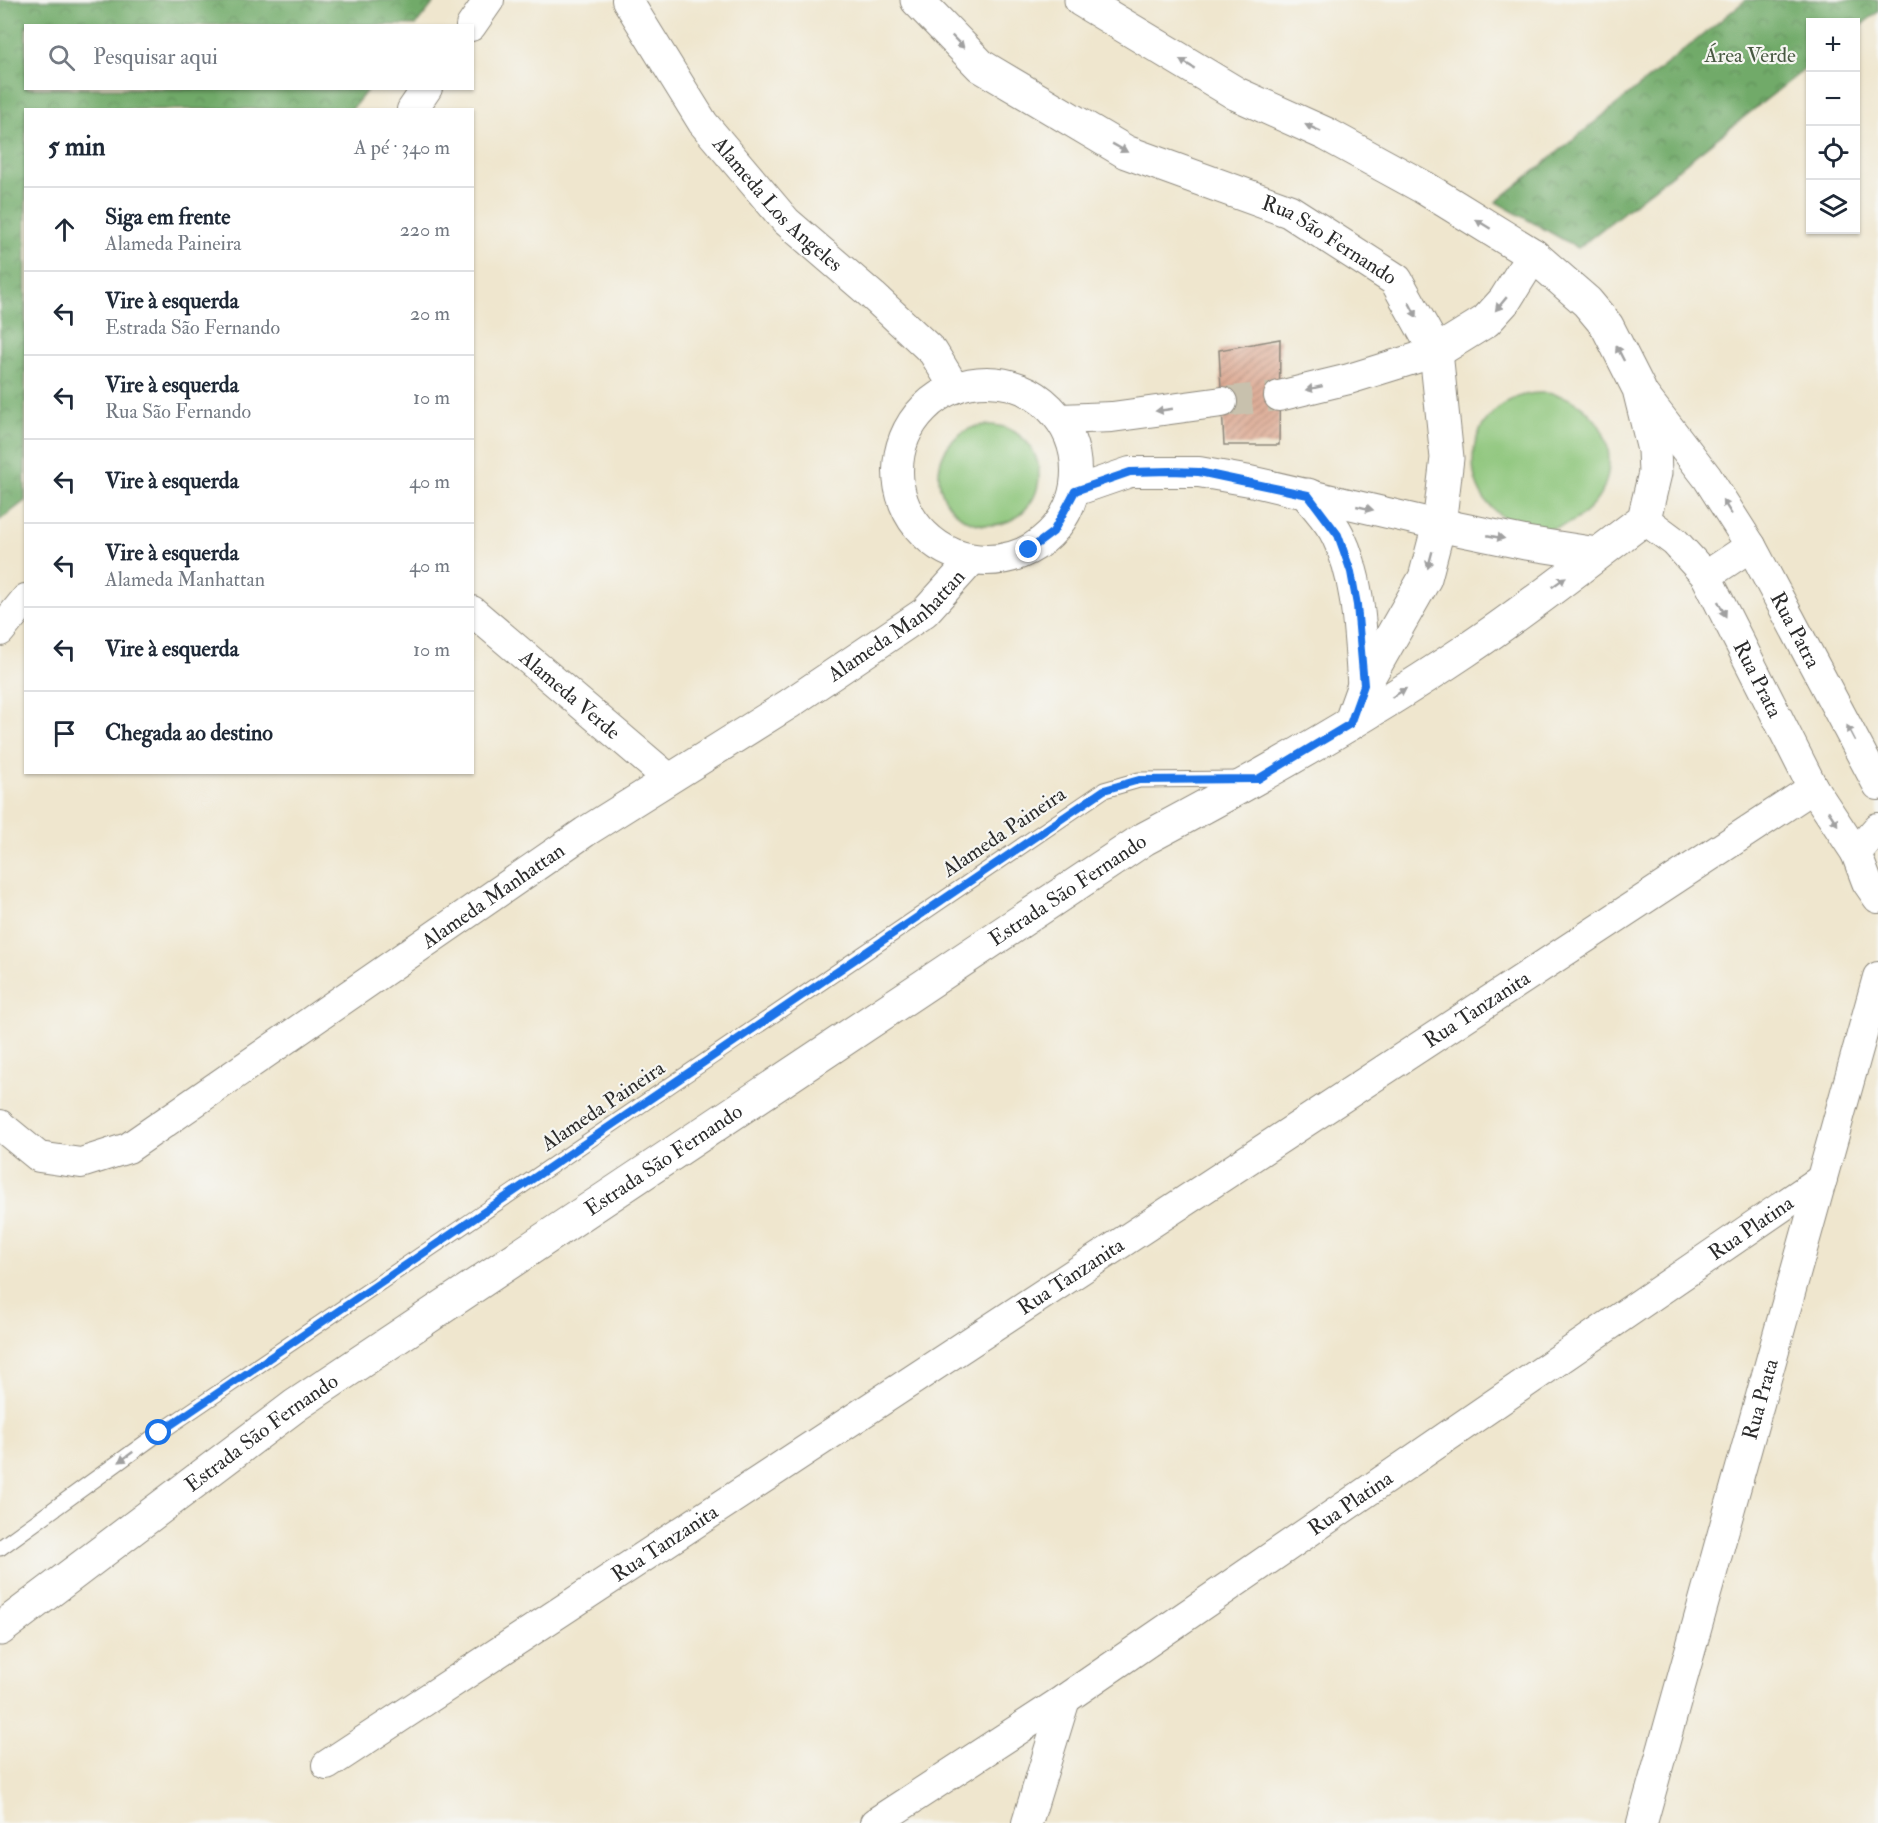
<!DOCTYPE html>
<html lang="pt">
<meta charset="utf-8">
<style>
:root{--surface:#fff;--page:#f2f2f3;--text:#1f2937;--muted:#747a83;--line:#e0e1e3}
body{margin:0;font-family:"IM FELL Double Pica",serif;background:var(--page);color:var(--text)}
.controls{position:absolute;right:18px;top:18px;display:grid;overflow:hidden;border-radius:0px;box-shadow:0 2px 4px #0004}
.controls button{width:54px;height:54px;display:grid;place-items:center;padding:0;border:0;border-bottom:2px solid var(--line);background:var(--surface);color:var(--text);font:30px sans-serif}
.stop{position:absolute;width:18px;height:18px;margin:-14px;border:4px solid #1a73e8;border-radius:50%;background:#fff}
.stop.end{background:#1a73e8;border-color:#fff;box-shadow:0 2px 6px #0008}
.list{margin:0;padding:0;list-style:none}
h2{display:flex;justify-content:space-between;align-items:center;height:78px;margin:0;padding:0 24px;font-size:26px}
h2 small{font-size:20px;font-weight:400;color:var(--muted)}
.list li{display:grid;grid-template-columns:39px 1fr auto;gap:18px;align-items:center;box-sizing:border-box;height:84px;padding:0 24px;border-top:2px solid var(--line)}
.list b{display:block;font-size:22px;white-space:nowrap}
.list p{margin:0;font-size:20px;white-space:nowrap;color:var(--muted)}
.list em{font-size:20px;font-style:normal;color:var(--muted)}
.icon{flex:none;width:33px;height:33px;fill:none;stroke:currentColor;stroke-width:2;stroke-linecap:round;stroke-linejoin:round}
.map{position:relative;flex:none;width:1878px;height:1823px;overflow:hidden}
.search{position:absolute;background:var(--surface);box-shadow:0 2px 4px #0004;left:24px;top:24px;width:450px;height:66px;display:flex;align-items:center;gap:15px;box-sizing:border-box;padding:0 21px;border-radius:0px;color:var(--muted);font-size:22px}
.panel{position:absolute;background:var(--surface);box-shadow:0 2px 4px #0004;left:24px;top:108px;width:450px;height:666px;border-radius:0px}
.map>svg:first-child{display:block}
.forest{fill:url(#forest-crowns);stroke:#4e6a4a;stroke-width:1.5}
.garden{fill:#8cc579;stroke:#5c7852;stroke-width:1.5}
.building{fill:url(#building-hatch)}
.lines{fill:none;stroke-linecap:round;stroke-linejoin:round}
.minor-tunnel{stroke:#c8c1ad;stroke-width:30;stroke-dasharray:30 15;stroke-linecap:butt}
.service-casing{stroke:#8d887c;stroke-width:17}
.minor-casing{stroke:#8d887c;stroke-width:32}
.secondary-casing{stroke:#8d887c;stroke-width:35}
.service{stroke:#fff;stroke-width:15}
.minor{stroke:#fff;stroke-width:30}
.secondary{stroke:#fff;stroke-width:33}
.oneway{fill:#a0a0a0}
.route{stroke:#1a73e8;stroke-width:8}
.labels{text-anchor:middle;dominant-baseline:central;stroke-width:4.5;stroke-linejoin:round;paint-order:stroke}
.park-label{font-size:21px;fill:#485942;stroke:#f6f6f2}
.street-label{font-size:21px;fill:#2b2b2b;stroke:#f6f6f2}
</style>
<div class="map">
<svg width="1878" height="1823" viewBox="0 0 1878 1823">
<defs>
<pattern id="forest-crowns" width="20" height="18" patternUnits="userSpaceOnUse" patternTransform="scale(1.5)"><rect width="20" height="18" fill="#71aa69"/><path d="M2 6a3 3 0 1 1 6 0M12 15a3 3 0 1 1 6 0" fill="none" stroke="#5d8b57"/></pattern>
<pattern id="building-hatch" width="6" height="6" patternUnits="userSpaceOnUse" patternTransform="scale(1.5)"><rect width="6" height="6" fill="#dca790"/><path d="M-1 1l2-2M0 6l6-6M5 7l2-2" fill="none" stroke="#b38876"/></pattern>
</defs>
<rect width="100%" height="100%" fill="#f6f6f2"/>
<filter id="ink" filterUnits="userSpaceOnUse"><feTurbulence type="fractalNoise" baseFrequency=".0167" numOctaves="2"/><feDisplacementMap in="SourceGraphic" scale="12" xChannelSelector="R" yChannelSelector="G"/><feConvolveMatrix kernelMatrix="1 2 1 2 8 2 1 2 1" color-interpolation-filters="sRGB"/></filter>
<filter id="wash" filterUnits="userSpaceOnUse"><feTurbulence type="fractalNoise" baseFrequency=".008" numOctaves="4" result="noise"/><feDisplacementMap in="SourceGraphic" scale="24" xChannelSelector="R" yChannelSelector="G"/><feGaussianBlur stdDeviation="1.35" result="paint"/><feColorMatrix in="noise" values="0 0 0 0 0 0 0 0 0 0 0 0 0 0 0 0 0 1.4 0 .05"/><feComposite in="paint" operator="in"/></filter>
<g filter="url(#wash)">
<rect width="100%" height="100%" fill="#efe6ce"/>
<path class="forest" d="M0,0h436l-20,25 -390,1v62l342,1 -16,20 -326,1 -1,391 -25,19z
M1746,0h132v12l-22,17v-7h-46v43l-232,183 -82,-46z"/>
<path class="garden" d="M1473 461a68 68 0 1 1 136 0a68 68 0 1 1-136 0Z
M939 475a50 50 0 1 1 100 0a50 50 0 1 1-100 0Z"/>
<g id="blocks">
<path class="building" d="M1280,339l-1,106h-55l-5,-95z"/>
</g>
</g>
<g filter="url(#ink)">
<use href="#blocks" fill-opacity="0" stroke="#8d887c" stroke-width="1.5"/>
<g class="lines">
<path class="minor-tunnel" d="M1222,402l57,-6"/>
<g class="service-casing">
<path id="service" d="M0,1548l159,-115 945,-643 35,-10 101,-1"/>
</g>
<g class="minor-casing">
<g id="minor">
<path id="s1" d="M627,0l76,123 83,98 87,75 60,56 22,36"/>
<path d="M471,26l18,-26"/>
<path d="M412,110l15,-22"/>
<circle cx="987" cy="471" r="89"/>
<path id="s2" d="M1639,389l68,88 44,69 127,239"/>
<path d="M1279,396l70,-17 87,-27"/>
<path d="M1061,419l51,-2 110,-15"/>
<path d="M1075,491l55,-19h69l51,9 189,44"/>
<path id="s3" d="M1644,519l31,23 31,34 107,212 43,65"/>
<path d="M1706,576l45,-30"/>
<path id="s4" d="M472,611l196,167"/>
<path d="M0,631l26,-32"/>
<path d="M1878,828l-22,25 11,29 11,16"/>
<path id="s5" d="M0,1125l39,32 42,6 47,-15 457,-316 204,-128 136,-92 47,-52"/>
<path id="s6" d="M327,1765l1486,-977"/>
<path id="s7" d="M875,1823l190,-124 757,-520"/>
<path d="M1027,1823l38,-124"/>
<path id="s8" d="M1642,1823l236,-846"/>
</g>
</g>
<g class="secondary-casing">
<g id="secondary">
<path id="s9" d="M917,0l64,66 145,86 163,59 107,69 40,72 11,106 -8,67 -14,53 -61,107 -14,39"/>
<path d="M1436,352l50,-31 19,-21 28,-45"/>
<path d="M1308,495c10,13 23,26 30,41 22,45 22,100 26,149"/>
<path d="M1439,525l87,18 71,11"/>
<path id="s10" d="M0,1629l296,-224 848,-566c110,-58 218,-119 321,-188 62,-41 120,-88 179,-132l11,-46 -1,-23 -15,-61 -32,-63 -20,-24 -54,-47 -110,-68 -97,-53 -89,-40 -156,-94"/>
</g>
</g>
<use href="#service" class="service"/>
<use href="#minor" class="minor"/>
<use href="#secondary" class="secondary"/>
</g>
<defs><path id="oneway-solid" d="M-6-.8H1V-3.2L6.5 0L1 3.2V.8H-6Z" transform="scale(1.5)"/></defs>
<g class="oneway">
<use href="#oneway-solid" transform="translate(958 42) rotate(46)"/>
<use href="#oneway-solid" transform="translate(1187 64) rotate(-149)"/>
<use href="#oneway-solid" transform="translate(1313 128) rotate(-156)"/>
<use href="#oneway-solid" transform="translate(1120 148) rotate(29)"/>
<use href="#oneway-solid" transform="translate(1483 224) rotate(-148)"/>
<use href="#oneway-solid" transform="translate(1501 304) rotate(130)"/>
<use href="#oneway-solid" transform="translate(1413 310) rotate(62)"/>
<use href="#oneway-solid" transform="translate(1620 353) rotate(-117)"/>
<use href="#oneway-solid" transform="translate(1314 388) rotate(167)"/>
<use href="#oneway-solid" transform="translate(1164 410) rotate(172)"/>
<use href="#oneway-solid" transform="translate(1727 507) rotate(-122)"/>
<use href="#oneway-solid" transform="translate(1365 508) rotate(13)"/>
<use href="#oneway-solid" transform="translate(1496 537) rotate(11)"/>
<use href="#oneway-solid" transform="translate(1430 560) rotate(105)"/>
<use href="#oneway-solid" transform="translate(1559 582) rotate(-36)"/>
<use href="#oneway-solid" transform="translate(1722 609) rotate(63)"/>
<use href="#oneway-solid" transform="translate(1399 693) rotate(-32)"/>
<use href="#oneway-solid" transform="translate(1851 733) rotate(-118)"/>
<use href="#oneway-solid" transform="translate(1833 818) rotate(57)"/>
<use href="#oneway-solid" transform="translate(126 1457) rotate(144)"/>
</g>
</g>
<g class="lines" filter="url(#ink)">
<path class="route" d="M159,1433l945,-643 35,-10 119,-1 92,-55 14,-39 -7,-80 -6,-33 -13,-37 -30,-40 -109,-23 -29,-1 -40,1 -55,19 -22,41 -24,18"/>
</g>
<g class="labels">
<g class="park-label">
<text x="1750" y="55">Área Verde</text>
</g>
<g class="street-label">
<text stroke="none"><textPath href="#s1" startOffset="255">Alameda Los Angeles</textPath></text>
<text stroke="none"><textPath href="#s9" startOffset="483">Rua São Fernando</textPath></text>
<text stroke="none"><textPath href="#s5" startOffset="1072">Alameda Manhattan</textPath></text>
<text stroke="none"><textPath href="#s2" startOffset="288">Rua Patra</textPath></text>
<text stroke="none"><textPath href="#s3" startOffset="200">Rua Prata</textPath></text>
<text stroke="none"><textPath href="#s4" startOffset="129">Alameda Verde</textPath></text>
<text transform="translate(1004 832) rotate(-34)">Alameda Paineira</text>
<text stroke="none"><textPath href="#s10" startOffset="1299">Estrada São Fernando</textPath></text>
<text stroke="none"><textPath href="#s5" startOffset="586">Alameda Manhattan</textPath></text>
<text stroke="none"><textPath href="#s6" startOffset="1376">Rua Tanzanita</textPath></text>
<text transform="translate(603 1106) rotate(-34)">Alameda Paineira</text>
<text stroke="none"><textPath href="#s10" startOffset="813">Estrada São Fernando</textPath></text>
<text stroke="none"><textPath href="#s7" startOffset="1059">Rua Platina</textPath></text>
<text stroke="none"><textPath href="#s6" startOffset="890">Rua Tanzanita</textPath></text>
<text stroke="none"><textPath href="#s8" startOffset="440">Rua Prata</textPath></text>
<text stroke="none"><textPath href="#s10" startOffset="327">Estrada São Fernando</textPath></text>
<text stroke="none"><textPath href="#s7" startOffset="573">Rua Platina</textPath></text>
<text stroke="none"><textPath href="#s6" startOffset="404">Rua Tanzanita</textPath></text>
</g>
</g>
</svg>
<div class="controls">
<button>+</button>
<button>−</button>
<button><svg class="icon" aria-label="locate" viewBox="0 0 24 24"><circle cx="12" cy="12" r="6"/><path d="M12 2v4M12 18v4M2 12h4M18 12h4"/></svg></button>
<button><svg class="icon" aria-label="layers" viewBox="0 0 24 24"><path d="M12 4l9 5-9 5-9-5zM3 14l9 5 9-5"/></svg></button>
</div>
<div class="stop" style="left:159px;top:1433px"></div>
<div class="stop end" style="left:1029px;top:550px"></div>
<div class="search"><svg class="icon" aria-label="search" viewBox="0 0 24 24"><circle cx="10" cy="10" r="6"/><path d="M15 15l6 6"/></svg>Pesquisar aqui</div>
<section class="panel">
<h2>5 min<small>A pé · 340 m</small></h2>
<ul class="list">
<li><svg class="icon" aria-label="ahead" viewBox="0 0 24 24"><path d="M12 20V5M6 11l6-6 6 6"/></svg><div><b>Siga em frente</b><p>Alameda Paineira</p></div><em>220 m</em></li>
<li><svg class="icon" aria-label="left" viewBox="0 0 24 24"><path d="M17 20v-9H6M10 6l-5 5 5 5"/></svg><div><b>Vire à esquerda</b><p>Estrada São Fernando</p></div><em>20 m</em></li>
<li><svg class="icon" aria-label="left" viewBox="0 0 24 24"><path d="M17 20v-9H6M10 6l-5 5 5 5"/></svg><div><b>Vire à esquerda</b><p>Rua São Fernando</p></div><em>10 m</em></li>
<li><svg class="icon" aria-label="left" viewBox="0 0 24 24"><path d="M17 20v-9H6M10 6l-5 5 5 5"/></svg><div><b>Vire à esquerda</b></div><em>40 m</em></li>
<li><svg class="icon" aria-label="left" viewBox="0 0 24 24"><path d="M17 20v-9H6M10 6l-5 5 5 5"/></svg><div><b>Vire à esquerda</b><p>Alameda Manhattan</p></div><em>40 m</em></li>
<li><svg class="icon" aria-label="left" viewBox="0 0 24 24"><path d="M17 20v-9H6M10 6l-5 5 5 5"/></svg><div><b>Vire à esquerda</b></div><em>10 m</em></li>
<li><svg class="icon" aria-label="arrive" viewBox="0 0 24 24"><path d="M6 21V4h12l-3 4 3 4H6"/></svg><div><b>Chegada ao destino</b></div></li>
</ul>
</section>
</div>
